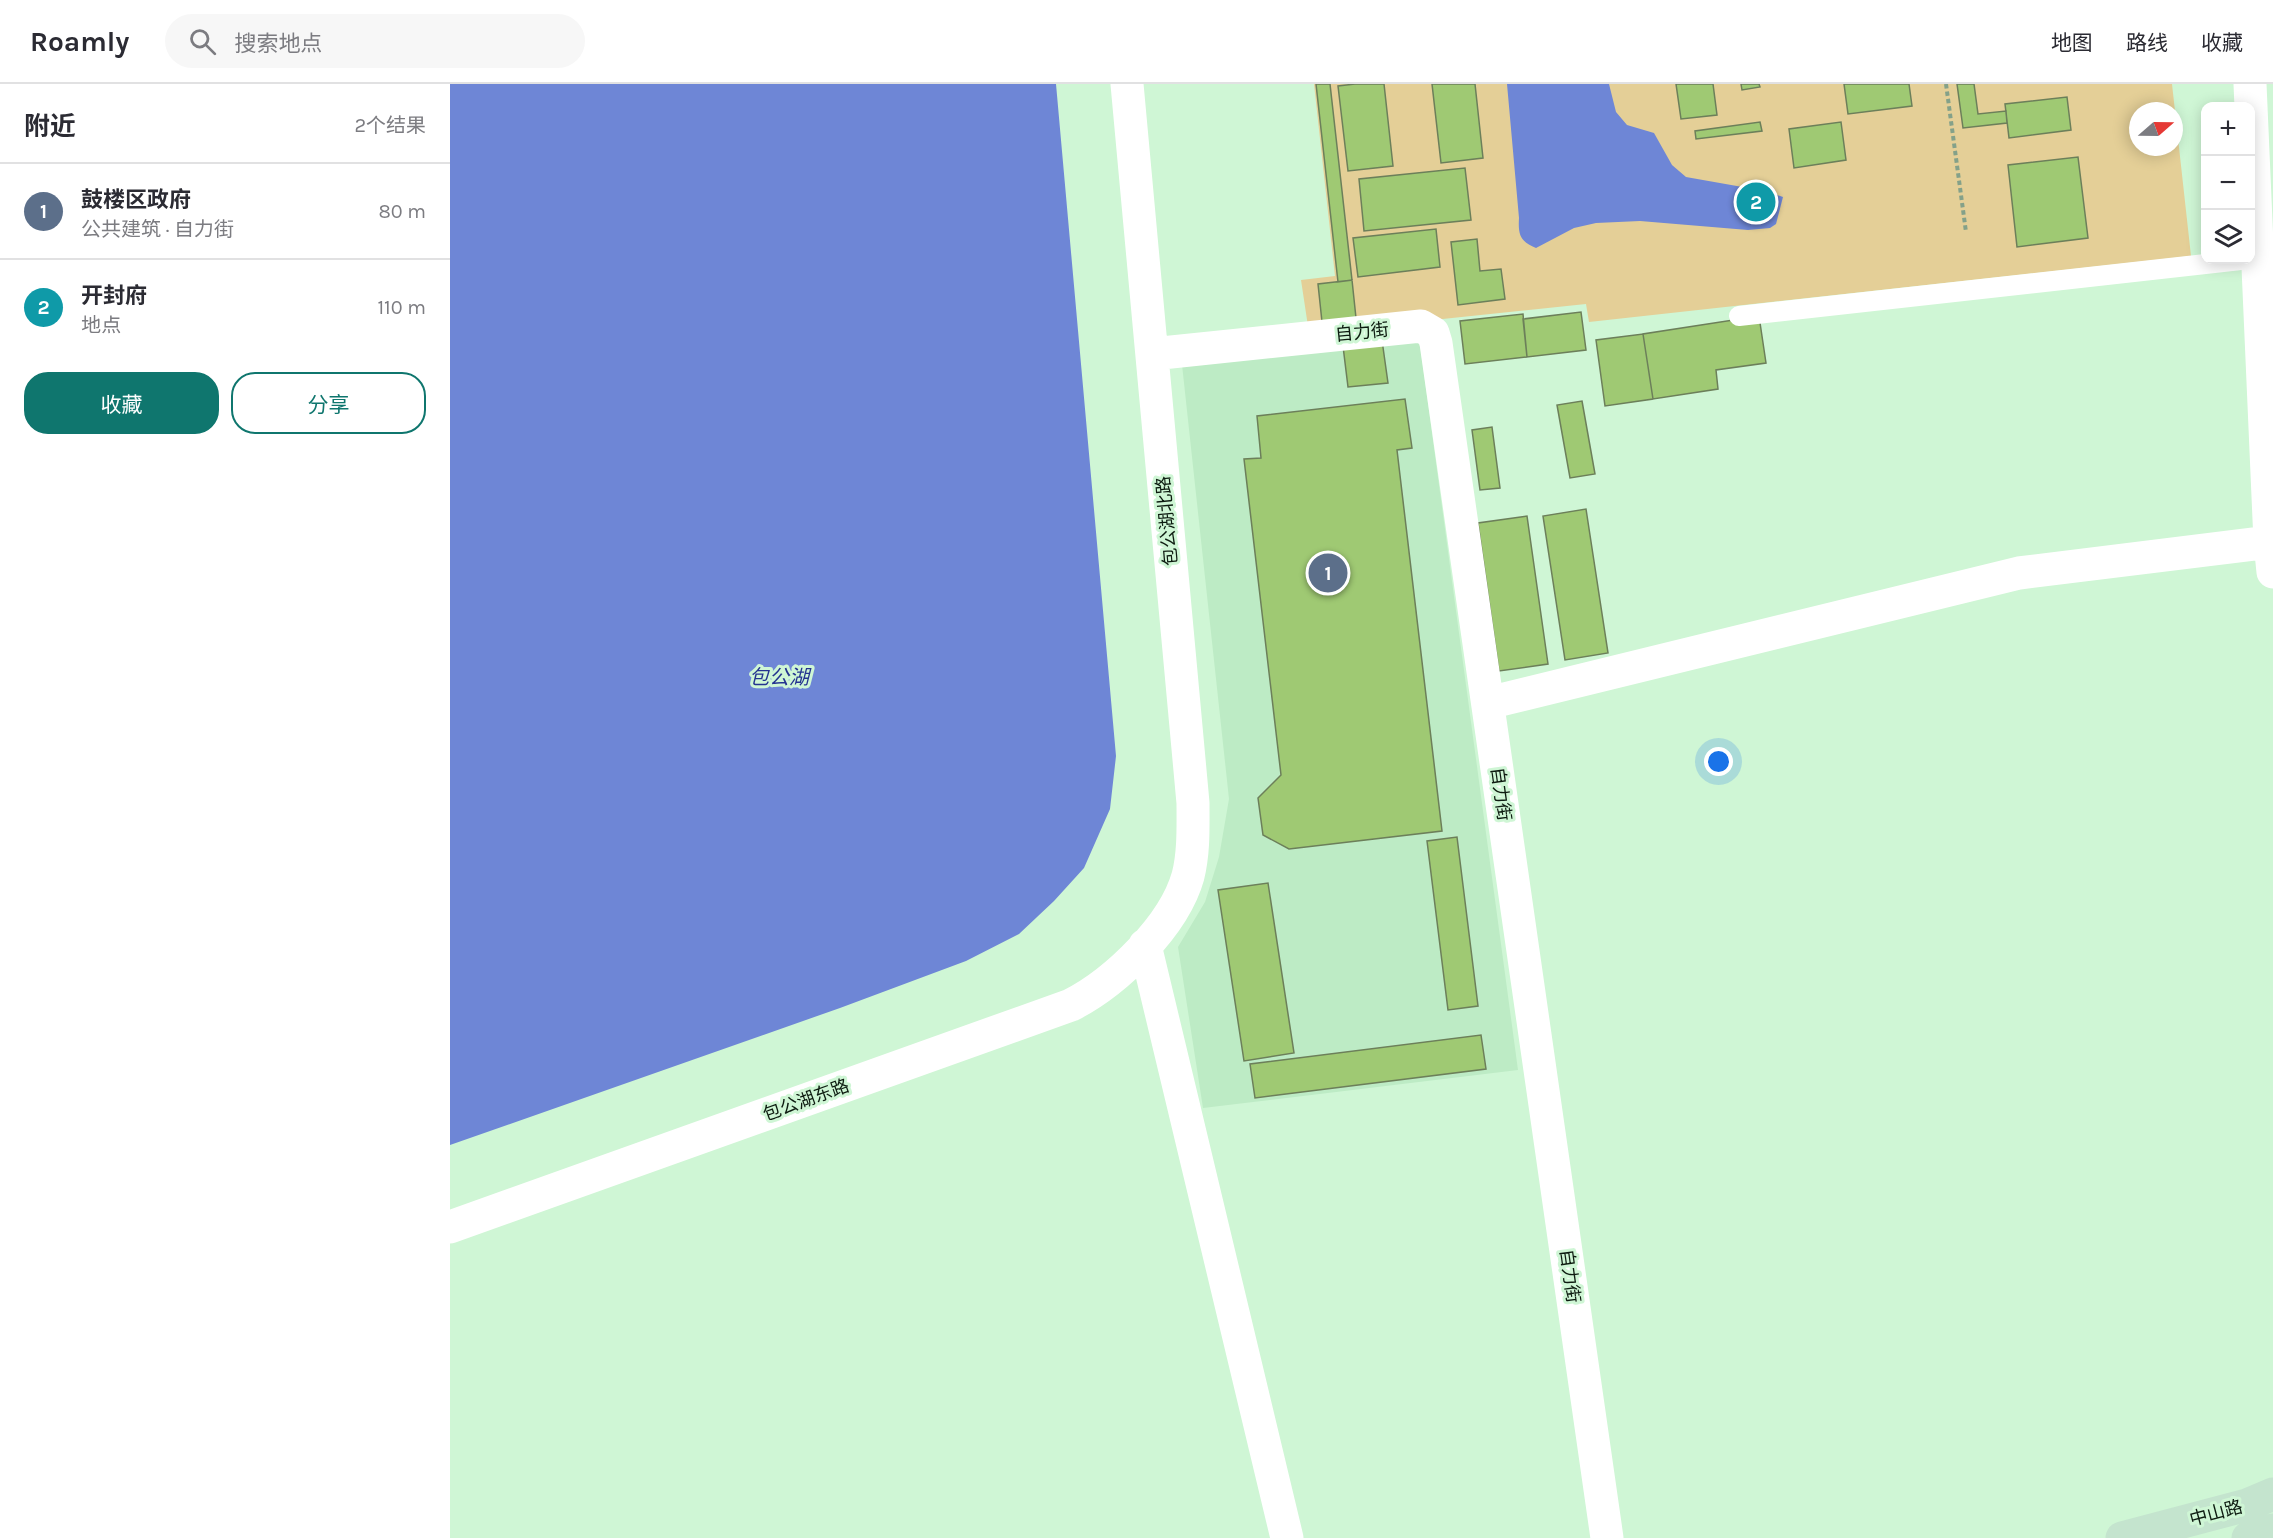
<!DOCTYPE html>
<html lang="zh">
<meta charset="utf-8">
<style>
:root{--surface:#fff;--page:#f7f7f7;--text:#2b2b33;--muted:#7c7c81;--line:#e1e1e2;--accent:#0f766e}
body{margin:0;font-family:Karla,"Noto Sans SC",sans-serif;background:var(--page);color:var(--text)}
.controls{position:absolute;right:18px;top:18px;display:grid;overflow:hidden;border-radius:12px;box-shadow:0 3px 15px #0003}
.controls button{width:54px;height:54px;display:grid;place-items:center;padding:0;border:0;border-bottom:2px solid var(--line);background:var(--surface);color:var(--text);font:30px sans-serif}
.compass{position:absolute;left:1679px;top:18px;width:54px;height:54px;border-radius:50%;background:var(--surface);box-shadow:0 3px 15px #0003;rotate:70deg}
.you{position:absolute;left:1269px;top:678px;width:21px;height:21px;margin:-15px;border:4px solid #fff;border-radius:50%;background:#1a73e8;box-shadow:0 0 0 9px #1a73e833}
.badge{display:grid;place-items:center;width:39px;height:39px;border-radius:50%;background:var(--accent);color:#fff;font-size:20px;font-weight:700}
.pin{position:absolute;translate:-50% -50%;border:3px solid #fff;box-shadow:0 2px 6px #0006}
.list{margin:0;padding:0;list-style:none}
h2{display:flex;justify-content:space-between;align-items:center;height:78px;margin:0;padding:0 24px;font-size:26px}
h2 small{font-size:20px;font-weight:400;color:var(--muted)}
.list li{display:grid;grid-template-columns:39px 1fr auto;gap:18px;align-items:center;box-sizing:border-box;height:96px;padding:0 24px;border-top:2px solid var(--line)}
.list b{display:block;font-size:22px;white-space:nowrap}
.list p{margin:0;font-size:20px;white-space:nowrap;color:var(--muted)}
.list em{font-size:20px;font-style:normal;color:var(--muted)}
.actions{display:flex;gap:12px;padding:18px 24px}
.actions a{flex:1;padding:14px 0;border:2px solid var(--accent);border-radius:24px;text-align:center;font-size:21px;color:var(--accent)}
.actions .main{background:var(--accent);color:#fff}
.icon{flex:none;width:33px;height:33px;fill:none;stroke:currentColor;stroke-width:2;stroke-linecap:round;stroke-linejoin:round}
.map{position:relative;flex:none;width:1823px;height:1454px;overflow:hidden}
header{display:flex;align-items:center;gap:36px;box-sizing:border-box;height:84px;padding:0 30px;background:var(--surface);border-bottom:2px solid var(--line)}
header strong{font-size:28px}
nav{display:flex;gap:33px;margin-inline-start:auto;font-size:21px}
.search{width:420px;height:54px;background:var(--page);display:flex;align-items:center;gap:15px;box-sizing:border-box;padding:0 21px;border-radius:33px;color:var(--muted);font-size:22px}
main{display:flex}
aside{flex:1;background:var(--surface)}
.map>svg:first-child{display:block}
.built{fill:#bdebc5}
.green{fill:#e4cf97;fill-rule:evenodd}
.water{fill:#6e86d6}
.building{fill:#9fc973;stroke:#6c7f5a;stroke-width:1.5}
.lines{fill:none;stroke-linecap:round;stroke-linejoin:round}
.path{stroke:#84a189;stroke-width:4;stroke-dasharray:4.5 3;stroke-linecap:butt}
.lane{stroke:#fff;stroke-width:20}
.street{stroke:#fff;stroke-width:33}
.secondary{stroke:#c4e4ce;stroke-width:33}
.labels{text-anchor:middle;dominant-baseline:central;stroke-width:6;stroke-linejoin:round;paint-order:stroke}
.street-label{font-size:18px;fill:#0d1b10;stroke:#cff6d5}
.water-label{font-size:20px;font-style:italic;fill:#243390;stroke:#cff6d5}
</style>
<header>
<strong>Roamly</strong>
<div class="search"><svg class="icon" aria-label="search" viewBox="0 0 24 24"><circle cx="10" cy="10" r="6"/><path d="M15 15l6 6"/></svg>搜索地点</div>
<nav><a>地图</a><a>路线</a><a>收藏</a></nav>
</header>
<main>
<aside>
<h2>附近<small>2个结果</small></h2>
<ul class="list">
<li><span class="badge" style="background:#5c6f8a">1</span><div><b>鼓楼区政府</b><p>公共建筑 · 自力街</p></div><em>80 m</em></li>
<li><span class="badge" style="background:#0f9aa8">2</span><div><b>开封府</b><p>地点</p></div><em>110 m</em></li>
</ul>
<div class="actions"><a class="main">收藏</a><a>分享</a></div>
</aside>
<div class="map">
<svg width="1823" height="1454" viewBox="0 0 1823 1454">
<rect width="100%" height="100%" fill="#cff6d5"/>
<path class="built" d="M967,238l101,748 -315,38 -25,-161 27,-45 14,-45 10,-58 -49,-453z"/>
<path class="green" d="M864,0h858l19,172 -602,66 -3,-18 -277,29 -8,-53 34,-4zM1688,27h36v36h-36z"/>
<path class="water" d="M0,0h606l60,672 -6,53 -26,59 -30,33 -35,33 -53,27 -126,47 -390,137z
M1057,0h102l7,28 11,13 27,8 18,32 14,12 79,14 18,6 -7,27 -6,4 -22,2 -108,-9 -44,2 -22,5 -38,20c-16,-7 -18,-13 -17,-30z"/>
<path class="building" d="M866,0h14l22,196 -14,2z
M905,0h29l9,82 -45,5 -10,-85z
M982,0h43l8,74 -42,5z
M1226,0h37l4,31 -36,4z
M1291,0h18l1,3 -18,3z
M1394,0h65l3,22 -64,8z
M1507,0h17l4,30 28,-3 1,12 -44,5z
M1617,13l4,33 -62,8 -4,-34z
M1310,38l2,9 -66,8 -1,-8z
M1391,38l5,38 -52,8 -5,-39z
M1628,73l10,81 -71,9 -9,-82z
M1015,84l6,52 -107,11 -5,-52z
M986,145l4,38 -82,10 -5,-39z
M1027,155l3,32 21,-2 4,30 -47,6 -7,-63z
M902,196l4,38 -34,4 -4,-38z
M1131,228l5,38 -59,7 -4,-38z
M1073,230l4,43 -62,7 -5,-43z
M1309,232l7,47 -50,7 2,19 -65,10 -10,-65z
M931,249l7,50 -40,4 -6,-49z
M1193,250l10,65 -48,7 -9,-66z
M955,315l7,49 -15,2 45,381 -153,18 -26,-14 -5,-37 23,-23 -37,-316 17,-1 -4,-42z
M1132,317l13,73 -25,4 -13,-73z
M1042,343l8,61 -20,2 -8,-60z
M1136,425l22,144 -43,7 -22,-144z
M1077,432l21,148 -49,7 -21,-148z
M1007,753l21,169 -30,4 -21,-169z
M818,799l26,170 -50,8 -26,-171z
M1031,951l5,34 -231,29 -5,-34z"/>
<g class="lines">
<path class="path" d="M1496,0l20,148"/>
<path class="lane" d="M1289,232l502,-56"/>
<path class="street" d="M1800,0l20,458 3,30
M702,270l269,-28 12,7 3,10 171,1195
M1038,619l531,-130 251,-31
M695,861l142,593
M0,1143l621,-222c45,-23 103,-79 117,-129 6,-24 5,-49 5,-73l-66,-719"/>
<path class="secondary" d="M1672,1454l125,-33 26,-11
M1798,1454l25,-8"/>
</g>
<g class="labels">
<g class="street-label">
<text transform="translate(912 248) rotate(-6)">自力街</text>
<text transform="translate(717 437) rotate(-95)">包公湖北路</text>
<text transform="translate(1051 710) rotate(82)">自力街</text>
<text transform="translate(356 1016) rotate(-20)">包公湖东路</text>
<text transform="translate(1120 1192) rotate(82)">自力街</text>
<text transform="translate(1766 1429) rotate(-15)">中山路</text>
</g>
<g class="water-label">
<text x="329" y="593">包公湖</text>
</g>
</g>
</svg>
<div class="controls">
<button>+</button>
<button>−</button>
<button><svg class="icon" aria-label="layers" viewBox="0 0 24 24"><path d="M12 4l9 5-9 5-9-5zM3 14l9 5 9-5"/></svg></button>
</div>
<svg class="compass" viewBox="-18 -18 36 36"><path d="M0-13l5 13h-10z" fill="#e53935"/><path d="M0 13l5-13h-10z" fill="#7c7c81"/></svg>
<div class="you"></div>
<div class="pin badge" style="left:878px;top:489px;background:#5c6f8a">1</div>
<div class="pin badge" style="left:1306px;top:118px;background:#0f9aa8">2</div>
</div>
</main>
